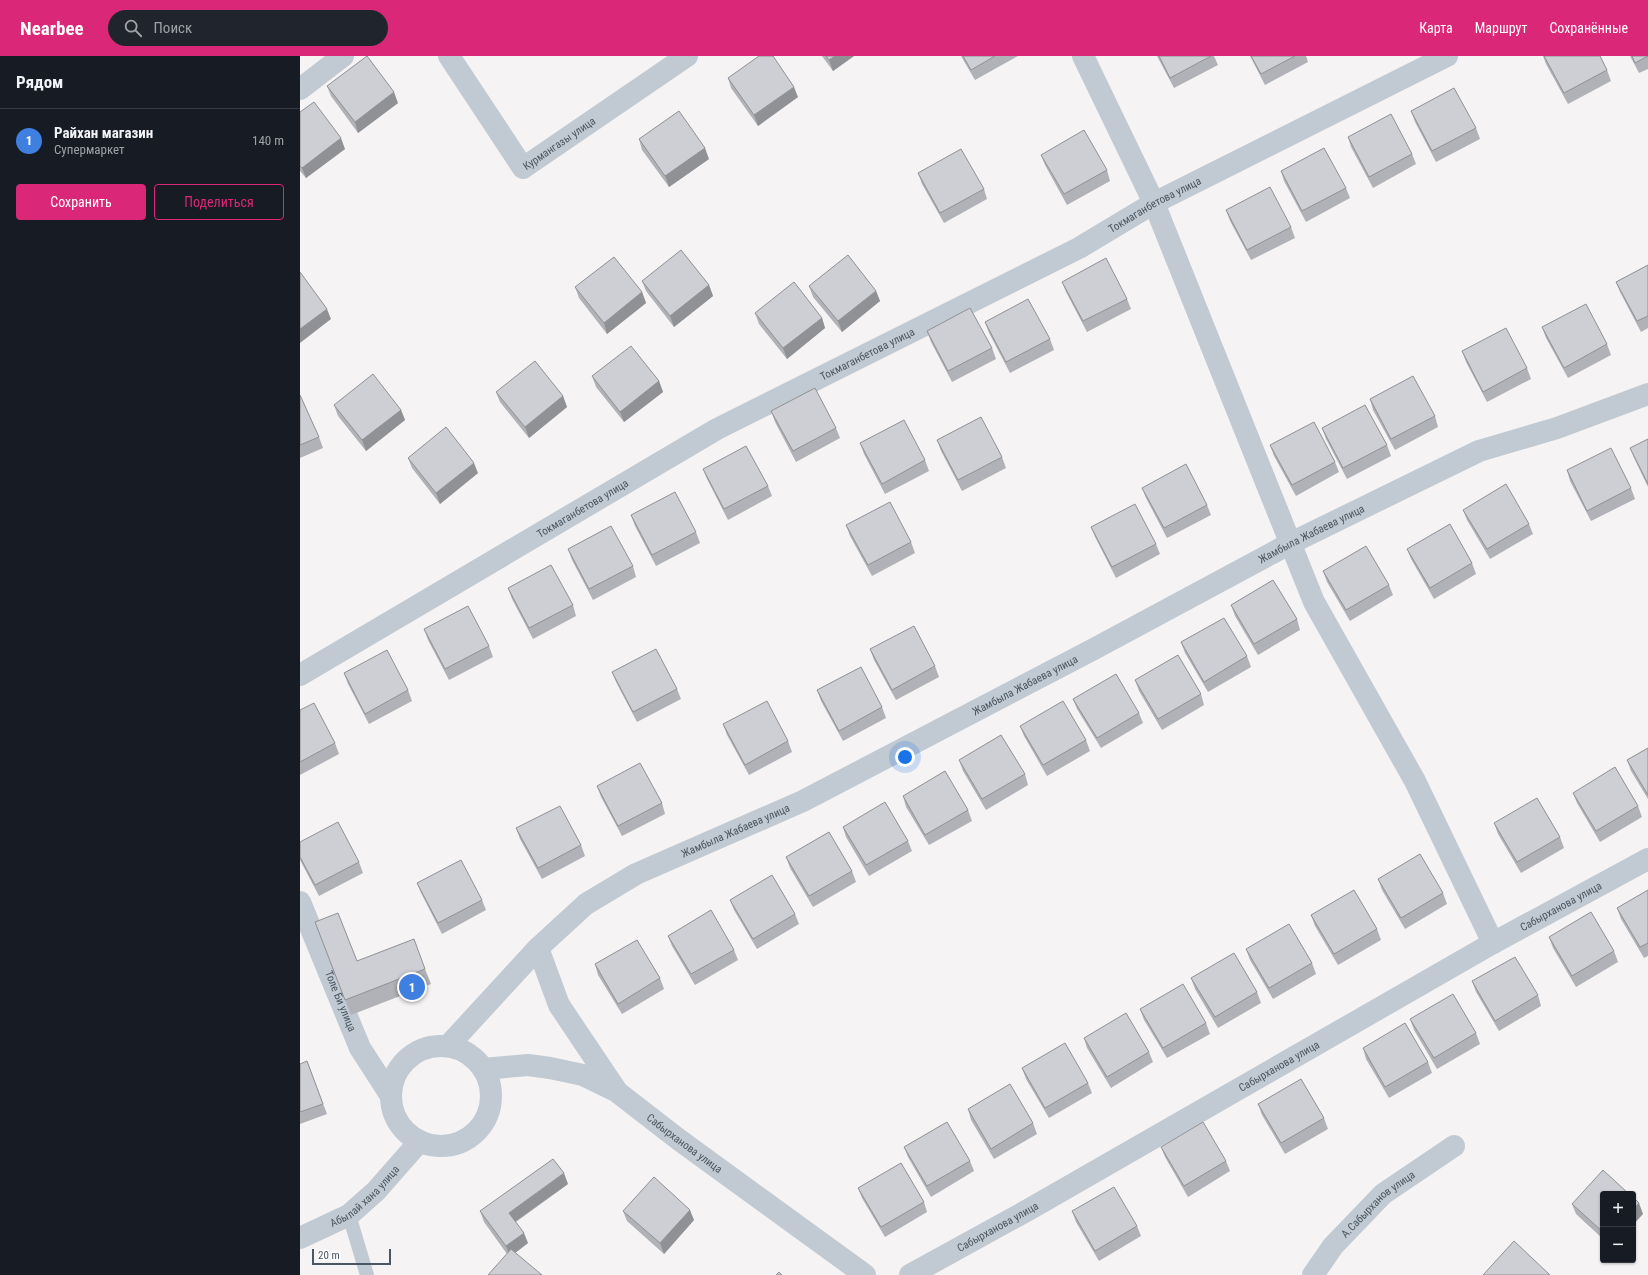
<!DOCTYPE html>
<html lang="ru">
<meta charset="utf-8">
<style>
:root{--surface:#171b24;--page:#20242c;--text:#f1f3f6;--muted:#9ea1a6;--line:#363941;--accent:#db2777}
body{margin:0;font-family:"Roboto Condensed",sans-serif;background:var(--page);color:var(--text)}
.controls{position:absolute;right:12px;bottom:12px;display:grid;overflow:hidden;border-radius:4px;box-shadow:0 1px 3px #0004}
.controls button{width:36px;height:36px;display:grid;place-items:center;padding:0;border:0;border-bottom:1px solid var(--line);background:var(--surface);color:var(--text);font:20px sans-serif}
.scale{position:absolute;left:12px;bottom:10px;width:79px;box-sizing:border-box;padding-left:4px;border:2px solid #4a5661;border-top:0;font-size:11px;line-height:14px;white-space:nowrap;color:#4a5661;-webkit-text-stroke:3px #fff;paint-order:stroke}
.you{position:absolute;left:605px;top:701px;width:14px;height:14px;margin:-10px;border:3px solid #fff;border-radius:50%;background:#1a73e8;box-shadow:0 0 0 6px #1a73e833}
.badge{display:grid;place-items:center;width:26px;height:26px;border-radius:50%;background:var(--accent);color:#fff;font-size:13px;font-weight:700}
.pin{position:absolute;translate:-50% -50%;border:2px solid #fff;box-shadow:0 1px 4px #0006}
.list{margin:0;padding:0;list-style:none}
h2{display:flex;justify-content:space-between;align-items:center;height:52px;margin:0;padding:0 16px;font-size:17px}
h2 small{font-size:13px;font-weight:400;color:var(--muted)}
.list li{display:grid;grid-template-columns:26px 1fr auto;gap:12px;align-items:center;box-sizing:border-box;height:64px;padding:0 16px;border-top:1px solid var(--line)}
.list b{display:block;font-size:15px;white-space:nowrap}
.list p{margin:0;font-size:13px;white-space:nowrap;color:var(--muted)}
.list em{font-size:13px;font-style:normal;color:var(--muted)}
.actions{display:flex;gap:8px;padding:12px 16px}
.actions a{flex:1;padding:9px 0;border:1px solid var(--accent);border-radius:4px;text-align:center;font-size:14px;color:var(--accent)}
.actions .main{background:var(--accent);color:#fff}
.icon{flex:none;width:22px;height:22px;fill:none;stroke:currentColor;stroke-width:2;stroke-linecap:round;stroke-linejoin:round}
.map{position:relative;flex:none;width:1348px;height:1219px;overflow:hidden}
header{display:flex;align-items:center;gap:24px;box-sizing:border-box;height:56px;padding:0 20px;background:var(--accent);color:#fff}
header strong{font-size:19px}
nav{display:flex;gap:22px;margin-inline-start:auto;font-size:14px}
.search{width:280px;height:36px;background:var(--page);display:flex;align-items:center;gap:10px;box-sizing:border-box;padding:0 14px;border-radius:22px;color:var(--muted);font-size:15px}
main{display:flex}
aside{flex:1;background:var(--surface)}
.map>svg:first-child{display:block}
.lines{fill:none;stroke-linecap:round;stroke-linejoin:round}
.service{stroke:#c1cad2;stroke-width:14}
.minor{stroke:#c1cad2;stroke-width:22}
.tertiary{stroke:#c1cad2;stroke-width:22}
.wall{fill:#b0b2b7}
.shaded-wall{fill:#909195}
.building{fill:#cdcfd5;stroke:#909195}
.labels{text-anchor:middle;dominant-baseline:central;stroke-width:3;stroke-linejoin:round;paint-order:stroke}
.street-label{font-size:11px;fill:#4a5661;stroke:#fff}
</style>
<header>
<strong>Nearbee</strong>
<div class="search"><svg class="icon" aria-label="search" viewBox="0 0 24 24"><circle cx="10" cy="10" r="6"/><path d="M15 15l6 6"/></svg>Поиск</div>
<nav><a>Карта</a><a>Маршрут</a><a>Сохранённые</a></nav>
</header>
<main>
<aside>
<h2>Рядом<small></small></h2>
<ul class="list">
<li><span class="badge" style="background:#3f7fe0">1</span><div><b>Райхан магазин</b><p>Супермаркет</p></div><em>140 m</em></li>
</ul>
<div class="actions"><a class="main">Сохранить</a><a>Поделиться</a></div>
</aside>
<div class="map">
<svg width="1348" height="1219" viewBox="0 0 1348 1219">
<rect width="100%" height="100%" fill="#f5f3f3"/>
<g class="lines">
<path class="service" d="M49,1159l18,60"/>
<g class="minor">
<path id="s1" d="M149,0l74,112 164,-112"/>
<path d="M783,0l71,147 160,399 101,179 78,162"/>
<path d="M0,33l43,-33"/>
<path id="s2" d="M0,619l417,-246 362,-181 75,-45 293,-147"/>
<path d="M238,892l21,57 57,85"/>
<path id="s3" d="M148,990l90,-98 48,-44 50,-30 167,-73 289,-151 199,-107 188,-92 78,-23 91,-34"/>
<path id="s4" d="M183,1013l45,-4 22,3 33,7 33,16 62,48 187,136"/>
<path id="s5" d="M0,1182l49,-23 27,-24 44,-50"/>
<path id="s6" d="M610,1219l118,-65 465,-267 155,-84"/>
<path id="s7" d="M1013,1219l20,-29 50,-52 71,-48"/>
</g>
<g class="tertiary">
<path id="s8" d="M0,846l60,146 31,48"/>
<circle cx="141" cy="1040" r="50"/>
</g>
</g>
<path class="wall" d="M522,0h32l-21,15z
M661,0h57l-43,24z
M857,0h57l4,9 -44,23z
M950,0h56l2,6 -43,23z
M1243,0h57l7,14 4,11 -43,23 -22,-40z
M1330,0h18v13l-9,4z
M428,22l70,19 -40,29 -27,-38z
M27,30l71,17 -40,30 -27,-37z
M1111,55l65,17 4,11 -44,23 -21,-40z
M0,56l45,37 -39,29 -6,-7z
M1048,81l64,17 4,10 -43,24 -22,-41z
M339,83l70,20 -40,28 -27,-37z
M741,99l66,15 3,11 -43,24 -22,-40z
M981,115l65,17 4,10 -44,24 -22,-41z
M618,117l66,16 3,10 -43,24 -22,-39z
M926,154l65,17 4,11 -44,22 -21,-39z
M1348,209v63l-7,4 -21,-40 -4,-10z
M342,225l67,4 4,11 -39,31 -28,-36z
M762,226l65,17 4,10 -44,23 -21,-40z
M509,230l67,5 4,10 -38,31 -29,-35z
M275,231l67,5 4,11 -39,31 -28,-36z
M455,257l67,5 3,10 -38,31 -28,-35z
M685,266l65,17 4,11 -44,23 -21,-40z
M1242,271l65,17 4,11 -43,23 -22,-40z
M627,275l65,17 4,11 -44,23 -21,-40z
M1162,295l65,17 4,11 -44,23 -21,-40z
M292,320l67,5 4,11 -39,30 -28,-35z
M196,336l67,4 4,11 -38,31 -29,-36z
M0,340l19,41 4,11 -23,10z
M1070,343l65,17 3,11 -43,23 -22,-40z
M34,349l67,5 4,10 -39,31 -28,-35z
M471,355l65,17 4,10 -44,24 -21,-40z
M1022,372l65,17 4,11 -44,23 -21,-40z
M1348,383v48l-14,-29 -4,-10z
M637,384l65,17 4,11 -44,23 -21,-40z
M560,387l65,17 4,11 -44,23 -21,-40z
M970,389l65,17 4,10 -43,24 -22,-40z
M108,402l70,15 -38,31 -28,-36z
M403,413l65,17 4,10 -44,24 -21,-41z
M1267,414l64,18 4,11 -44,22 -21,-40z
M842,432l65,17 4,10 -44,23 -21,-40z
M1163,454l66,14 4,10 -43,25 -23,-39z
M331,459l65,17 4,11 -44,23 -21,-40z
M546,469l65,17 4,11 -43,23 -22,-40z
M791,471l65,17 4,10 -44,24 -21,-41z
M268,493l65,17 3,11 -43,23 -21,-40z
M1107,493l65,14 4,11 -42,25 -23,-40z
M1023,515l66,14 4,10 -43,26 -23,-39z
M208,532l65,17 3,11 -43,23 -21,-40z
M931,549l66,14 3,11 -42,25 -23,-39z
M124,573l65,17 4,11 -44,23 -21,-40z
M881,586l66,14 4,11 -43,25 -23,-39z
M570,593l65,17 4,11 -43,23 -22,-40z
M312,616l65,17 4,10 -44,23 -21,-40z
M44,617l64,17 4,11 -43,23 -21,-40z
M835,624l66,14 3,11 -42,25 -23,-39z
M517,634l65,17 4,11 -43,23 -22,-40z
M773,643l66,14 4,10 -42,25 -24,-39z
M0,654l35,33 4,11 -39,21z
M423,668l65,17 4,11 -43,23 -22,-40z
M720,670l66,14 4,11 -43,25 -23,-40z
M1348,692v51l-17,-28 -4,-11z
M659,704l66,14 3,11 -42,25 -23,-39z
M297,730l65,17 3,11 -43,22 -21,-39z
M1273,737l65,13 4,11 -42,25 -23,-39z
M603,740l65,14 4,11 -43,24 -23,-38z
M1194,767l66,14 4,11 -43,25 -23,-39z
M543,771l65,14 4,10 -43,25 -23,-39z
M216,772l65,17 4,11 -43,23 -22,-40z
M0,786l59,20 4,11 -44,23 -19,-36z
M486,801l66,14 4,11 -43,25 -23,-39z
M1078,823l65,14 4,11 -42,25 -23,-39z
M117,827l65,17 4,10 -44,24 -21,-41z
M1348,834v66l-4,2 -23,-39 -4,-11z
M430,844l65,14 4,10 -42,25 -23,-39z
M1011,859l66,14 4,11 -43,25 -23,-39z
M15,866l42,39 68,8 6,15 -80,31z
M368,880l66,14 4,10 -43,25 -23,-39z
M1249,881l65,14 4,11 -42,25 -23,-39z
M946,893l66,14 4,11 -43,25 -23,-39z
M295,908l65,14 4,11 -42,25 -24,-39z
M891,922l66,14 4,11 -43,25 -23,-39z
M1172,925l66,14 3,11 -42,25 -23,-39z
M840,953l66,14 4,11 -43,24 -23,-38z
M1110,963l66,14 4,11 -43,25 -23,-39z
M784,982l65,14 4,10 -42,26 -24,-40z
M1063,992l65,14 4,11 -43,25 -23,-39z
M7,1005l20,53 -27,10v-60z
M722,1012l66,15 4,10 -43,25 -23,-39z
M958,1048l66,14 4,11 -43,25 -23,-39z
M668,1053l65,14 4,11 -43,25 -23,-39z
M604,1091l66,14 4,10 -43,26 -23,-40z
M861,1091l65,14 4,10 -42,26 -23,-40z
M268,1128l-52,38 12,21 -12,9 -9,2 -23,-32 -4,-11z
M558,1132l66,14 3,10 -42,25 -23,-39z
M1303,1138v45l-27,-25 -4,-10z
M323,1155l71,9 -30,34 -37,-33z
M772,1155l65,15 4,10 -42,25 -23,-39z"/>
<path class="shaded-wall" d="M535,0h19l-21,15 -4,-11z
M494,31l4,10 -40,29 -4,-11z
M94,36l4,11 -40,30 -3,-11z
M41,82l4,11 -39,29 -4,-10z
M405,92l4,11 -40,28 -4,-11z
M409,229l4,11 -39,31 -4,-11z
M576,235l4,10 -38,31 -4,-11z
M342,236l4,11 -39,31 -3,-11z
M27,253l4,10 -31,24v-14z
M522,262l3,10 -38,31 -4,-11z
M359,325l4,11 -39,30 -4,-10z
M263,340l4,11 -38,31 -4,-11z
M101,354l4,10 -39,31 -4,-11z
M174,407l4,10 -38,31 -4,-11z
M264,1117l4,11 -55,39 -4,-10z
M1339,1147l4,11 -10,11v-15z
M390,1154l4,10 -30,34 -4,-11z
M224,1177l4,10 -18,14 -4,-11z"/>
<path class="building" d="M67,0l27,36 -39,30 -28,-36z
M459,0h14l21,31 -40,28 -26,-37z
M526,0h9l-6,4z
M663,0h32l-24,14z
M859,0h52l-41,22z
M951,0h44l-34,18z
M1244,0h56l7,14 -43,23z
M1332,0h16l-13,7z
M1154,32l22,40 -44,23 -21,-40z
M14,46l27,36 -39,30 -2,-2v-54z
M379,55l26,37 -40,28 -26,-37z
M1091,58l21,40 -43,23 -21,-40z
M784,74l23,40 -43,24 -23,-39z
M1024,92l22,40 -44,23 -21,-40z
M661,93l23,40 -44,24 -22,-40z
M970,131l21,40 -44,23 -21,-40z
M381,194l28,35 -39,31 -28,-35z
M548,199l28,36 -38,30 -29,-35z
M314,201l28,35 -38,31 -29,-36z
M806,202l21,41 -44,22 -21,-39z
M1348,209v51l-11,5 -21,-39z
M0,216l27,37 -27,20z
M494,226l28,36 -39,30 -28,-35z
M728,243l22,40 -44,23 -21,-40z
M1286,248l21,40 -43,24 -22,-41z
M670,252l22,40 -44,23 -21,-40z
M1206,272l21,40 -44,24 -21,-41z
M331,290l28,35 -39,31 -28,-36z
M235,305l28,35 -38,31 -29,-35z
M73,318l28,36 -39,30 -28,-35z
M1113,320l22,40 -44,23 -21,-40z
M515,332l21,40 -43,23 -22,-40z
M0,339l19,42 -19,8z
M1065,349l22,40 -44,23 -21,-40z
M681,361l21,40 -44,23 -21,-40z
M604,364l21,40 -43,24 -22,-41z
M1014,366l21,40 -43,23 -22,-40z
M146,371l28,36 -38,30 -28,-35z
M1348,383v45l-18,-36z
M446,390l22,40 -44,23 -21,-40z
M1311,392l20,40 -44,23 -20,-41z
M886,408l21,41 -43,23 -22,-40z
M1206,428l23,40 -42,25 -24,-39z
M375,436l21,40 -44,23 -21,-40z
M590,446l21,40 -43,23 -22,-40z
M835,448l21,40 -44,23 -21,-40z
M1150,468l22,39 -42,25 -23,-39z
M311,470l22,40 -44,23 -21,-40z
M1066,490l23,39 -43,25 -23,-39z
M251,509l22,40 -44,23 -21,-40z
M973,524l24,39 -43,25 -23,-39z
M168,550l21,40 -44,23 -21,-40z
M924,562l23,38 -43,26 -23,-40z
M614,570l21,40 -43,24 -22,-41z
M356,593l21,40 -44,23 -21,-40z
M87,594l21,40 -43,24 -21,-41z
M878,599l23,39 -43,25 -23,-39z
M561,611l21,40 -43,24 -22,-41z
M816,618l23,39 -42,25 -24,-39z
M467,645l21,40 -43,24 -22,-41z
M763,645l23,39 -43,25 -23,-39z
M14,647l21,40 -35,19v-52z
M701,679l24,39 -43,25 -23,-39z
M1348,692v47l-21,-35z
M340,707l22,40 -44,23 -21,-40z
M1315,711l23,39 -42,25 -23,-38z
M645,715l23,39 -43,25 -22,-39z
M1237,742l23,39 -43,25 -23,-39z
M585,746l23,39 -42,24 -23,-38z
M260,750l21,39 -43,23 -22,-40z
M38,766l21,40 -44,23 -15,-28v-15z
M529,776l23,39 -43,25 -23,-39z
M1120,798l23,39 -42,25 -23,-39z
M161,804l21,40 -44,23 -21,-40z
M472,819l23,39 -42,25 -23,-39z
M1054,834l23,39 -43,25 -23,-39z
M1348,834v53l-8,4 -23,-39z
M411,854l23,40 -43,24 -23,-38z
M1291,856l23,39 -42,25 -23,-39z
M38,857l19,48 57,-22 11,30 -80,31 -30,-78z
M989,868l23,39 -43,25 -23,-39z
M337,884l23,38 -42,26 -23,-40z
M934,897l23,39 -42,25 -24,-39z
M1215,901l23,38 -43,26 -23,-40z
M883,928l23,39 -43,25 -23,-39z
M1153,938l23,39 -42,25 -24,-39z
M826,957l23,39 -42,25 -23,-39z
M1105,967l23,39 -43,25 -22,-39z
M765,987l23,40 -43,25 -23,-40z
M7,1005l16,43 -23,8v-48z
M1001,1023l23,39 -43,25 -23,-39z
M710,1028l23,39 -42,26 -23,-40z
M647,1066l23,39 -43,25 -23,-39z
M903,1066l23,39 -42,25 -23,-39z
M253,1103l11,14 -55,40 15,20 -18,13 -26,-35z
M601,1107l23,39 -43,25 -23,-39z
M1303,1114l26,24h-26v38l-31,-28z
M354,1121l36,33 -30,33 -37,-32z
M814,1131l23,39 -42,25 -23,-40z
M1333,1141l6,6 -6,7z
M1214,1185l36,34h-67z
M211,1193l31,26h-54z
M479,1216l3,3h-6z"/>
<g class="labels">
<g class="street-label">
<text stroke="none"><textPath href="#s1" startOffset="178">Курмангазы улица</textPath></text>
<text stroke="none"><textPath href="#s2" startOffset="976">Токмаганбетова улица</textPath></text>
<text stroke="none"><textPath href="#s2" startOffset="652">Токмаганбетова улица</textPath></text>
<text stroke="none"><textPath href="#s2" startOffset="328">Токмаганбетова улица</textPath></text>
<text stroke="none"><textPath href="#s3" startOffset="1013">Жамбыла Жабаева улица</textPath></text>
<text stroke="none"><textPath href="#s3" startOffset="689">Жамбыла Жабаева улица</textPath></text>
<text stroke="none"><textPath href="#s3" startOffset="365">Жамбыла Жабаева улица</textPath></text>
<text stroke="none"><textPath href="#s6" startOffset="748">Сабырханова улица</textPath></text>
<text stroke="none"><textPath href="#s8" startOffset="107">Толе Би улица</textPath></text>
<text stroke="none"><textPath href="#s6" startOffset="424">Сабырханова улица</textPath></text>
<text stroke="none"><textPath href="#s4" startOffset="224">Сабырханова улица</textPath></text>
<text stroke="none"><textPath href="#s5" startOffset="78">Абылай хана улица</textPath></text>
<text stroke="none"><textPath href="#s7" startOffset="97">А.Сабырханов улица</textPath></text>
<text stroke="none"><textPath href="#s6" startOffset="100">Сабырханова улица</textPath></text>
</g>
</g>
</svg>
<div class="controls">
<button>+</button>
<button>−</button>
</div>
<div class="scale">20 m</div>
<div class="you"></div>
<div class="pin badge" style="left:112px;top:931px;background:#3f7fe0">1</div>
</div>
</main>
